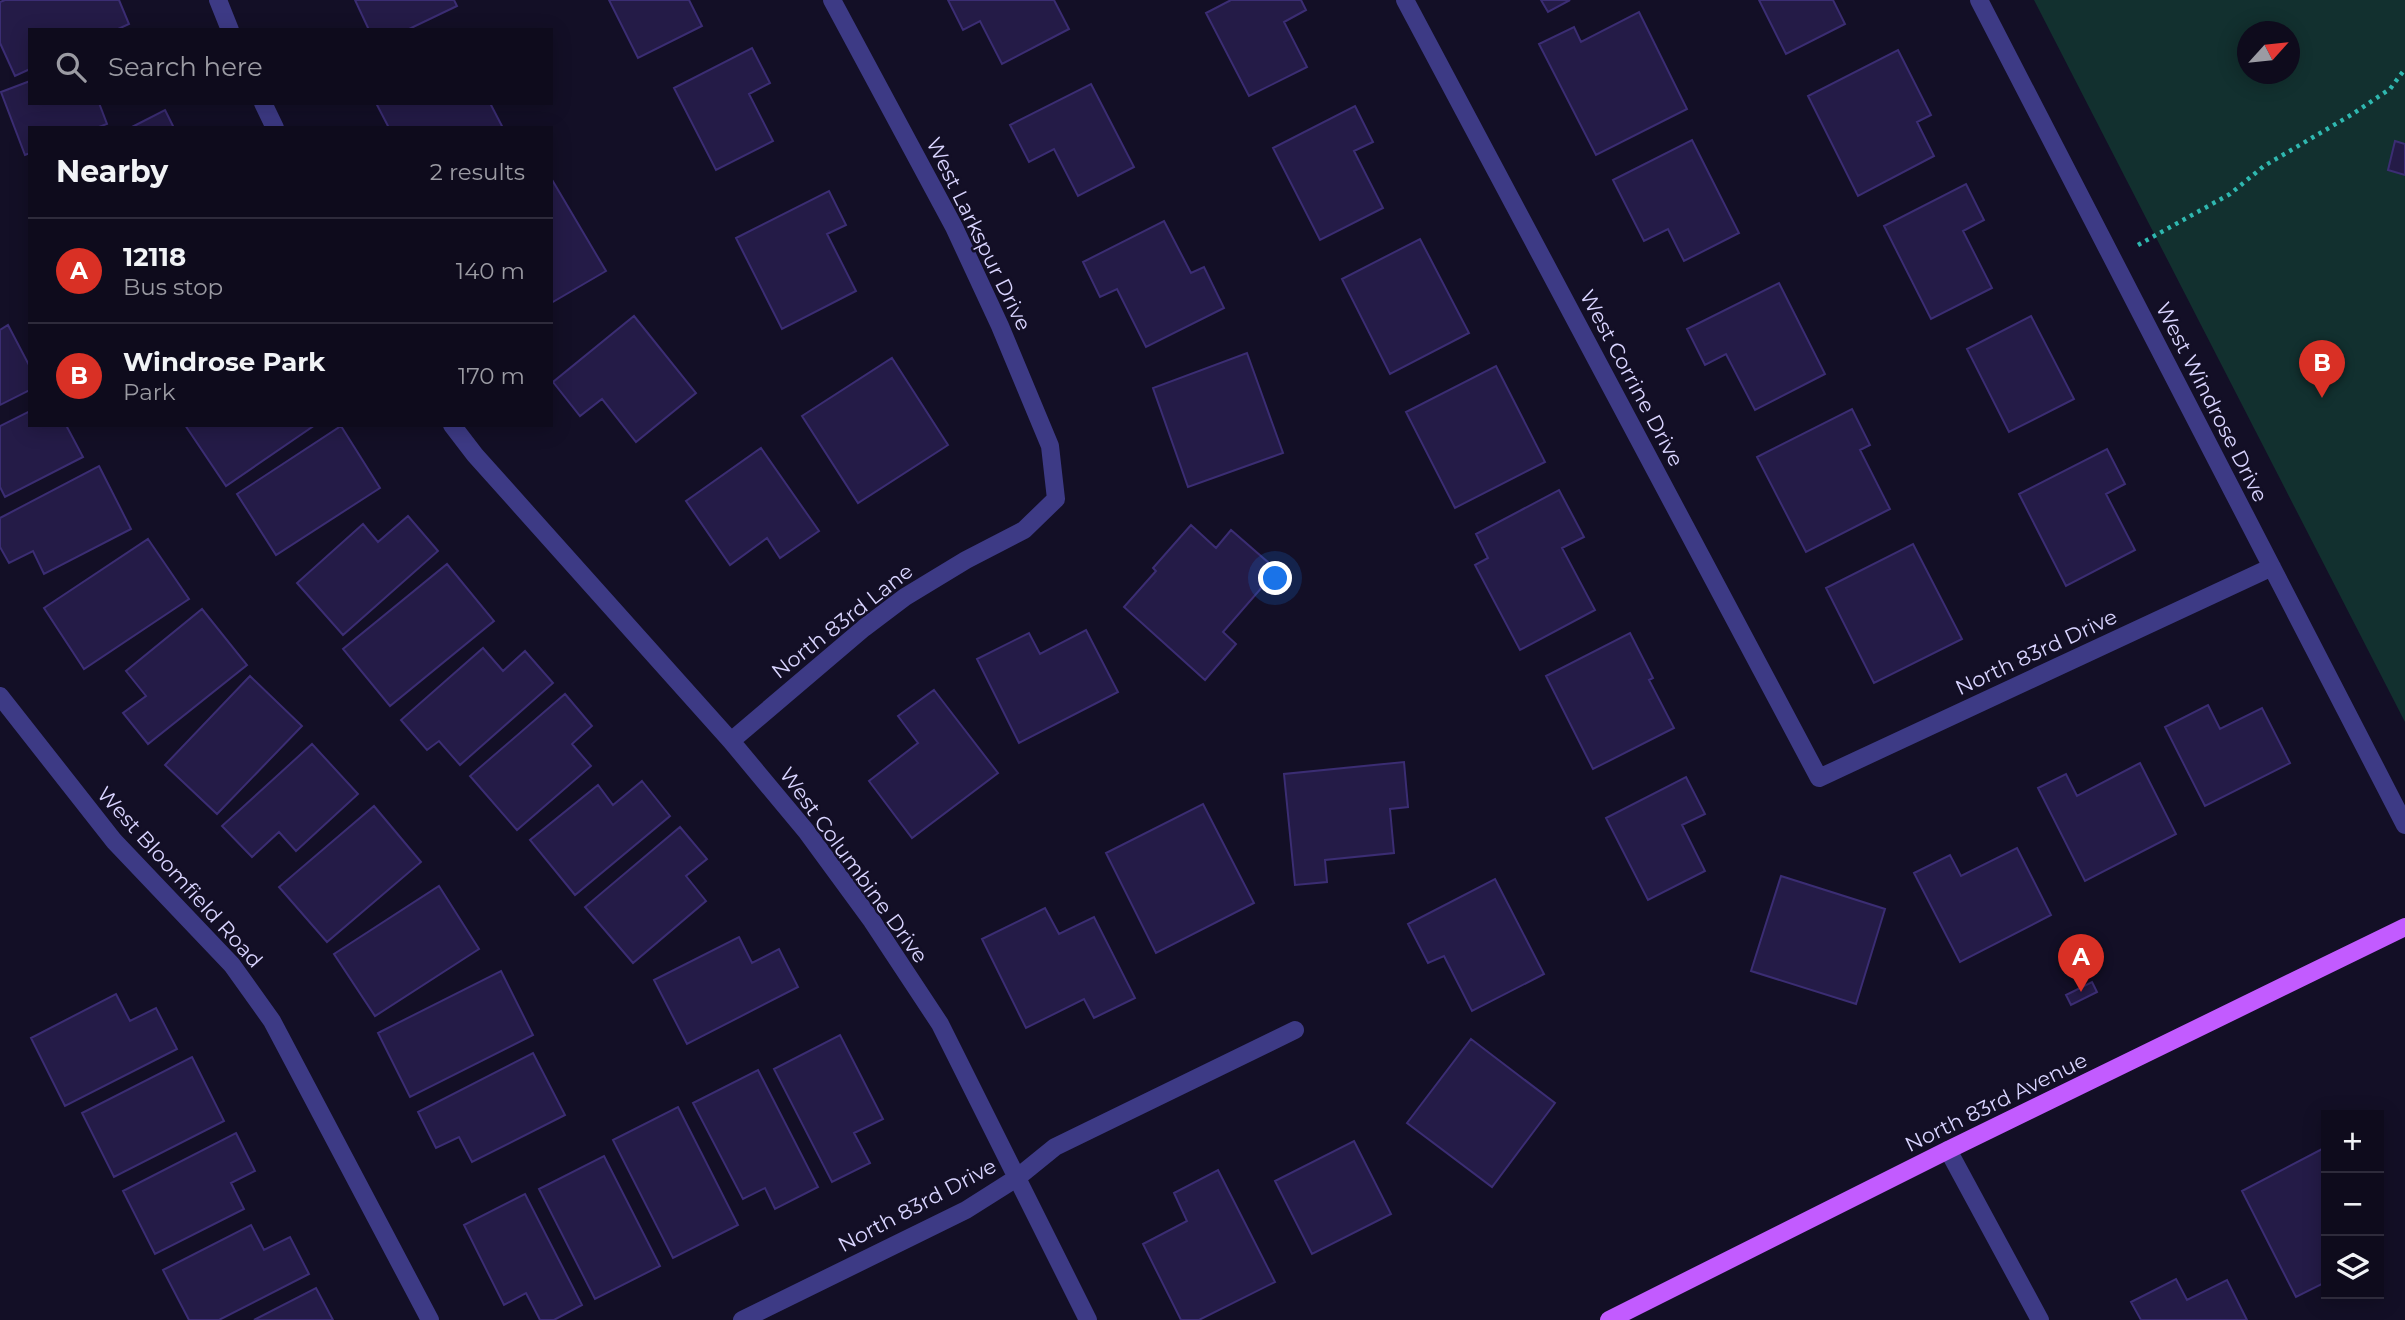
<!DOCTYPE html>
<meta charset="utf-8">
<style>
:root{--surface:#0e0b1c;--page:#1c1929;--text:#f1f3f6;--muted:#9b9ba3;--line:#2e2b3b;--accent:#d93025}
body{margin:0;font-family:Montserrat,sans-serif;background:var(--page);color:var(--text)}
.controls{position:absolute;right:21px;bottom:21px;display:grid;overflow:hidden;border-radius:0px;box-shadow:0 4px 18px #0003}
.controls button{width:63px;height:63px;display:grid;place-items:center;padding:0;border:0;border-bottom:2px solid var(--line);background:var(--surface);color:var(--text);font:35px sans-serif}
.compass{position:absolute;left:2237px;top:21px;width:63px;height:63px;border-radius:50%;background:var(--surface);box-shadow:0 4px 18px #0003;rotate:63deg}
.you{position:absolute;left:1276px;top:579px;width:24px;height:24px;margin:-18px;border:5px solid #fff;border-radius:50%;background:#1a73e8;box-shadow:0 0 0 10px #1a73e833}
.badge{display:grid;place-items:center;width:46px;height:46px;border-radius:50%;background:var(--accent);color:#fff;font-size:23px;font-weight:700}
.pin{position:absolute;translate:-50% -58px;filter:drop-shadow(0 2px 4px #0008)}
.pin::after{content:'';position:absolute;top:37px;width:24px;height:21px;background:inherit;clip-path:polygon(0 0,100% 0,50% 100%)}
.list{margin:0;padding:0;list-style:none}
h2{display:flex;justify-content:space-between;align-items:center;height:91px;margin:0;padding:0 28px;font-size:30px}
h2 small{font-size:23px;font-weight:400;color:var(--muted)}
.list li{display:grid;grid-template-columns:46px 1fr auto;gap:21px;align-items:center;box-sizing:border-box;height:105px;padding:0 28px;border-top:2px solid var(--line)}
.list b{display:block;font-size:26px;white-space:nowrap}
.list p{margin:0;font-size:23px;white-space:nowrap;color:var(--muted)}
.list em{font-size:23px;font-style:normal;color:var(--muted)}
.icon{flex:none;width:38px;height:38px;fill:none;stroke:currentColor;stroke-width:2;stroke-linecap:round;stroke-linejoin:round}
.map{position:relative;flex:none;width:2405px;height:1320px;overflow:hidden}
.search{position:absolute;background:var(--surface);box-shadow:0 4px 18px #0003;left:28px;top:28px;width:525px;height:77px;display:flex;align-items:center;gap:18px;box-sizing:border-box;padding:0 24px;border-radius:0px;color:var(--muted);font-size:26px}
.panel{position:absolute;background:var(--surface);box-shadow:0 4px 18px #0003;left:28px;top:126px;width:525px;height:301px;border-radius:0px}
.map>svg:first-child{display:block}
.green{fill:#12302f;fill-rule:evenodd}
.building{fill:#241b47;stroke:#3b2d73;stroke-width:2}
.lines{fill:none;stroke-linecap:round;stroke-linejoin:round}
.path{stroke:#2fb8b0;stroke-width:4.5;stroke-dasharray:3.5 5;stroke-linecap:butt}
.street{stroke:#3d3a85;stroke-width:18}
.primary{stroke:#c25bff;stroke-width:18}
.labels{text-anchor:middle;dominant-baseline:central;stroke-width:5;stroke-linejoin:round;paint-order:stroke}
.street-label{font-size:21px;fill:#d9d4ff;stroke:#130f26}
</style>
<div class="map">
<svg width="2405" height="1320" viewBox="0 0 2405 1320">
<rect width="100%" height="100%" fill="#130f26"/>
<path class="green" d="M2034,0h371v722zM2248,32h42v42h-42z"/>
<path class="building" d="M5,0h114l10,24 -13,6h-86v39l-15,7 -15,-33v-41z
M355,0h99l3,6 -50,24h-38z
M609,0h80l13,26 -64,32z
M948,0h106l15,29 -67,35 -22,-43 -17,9z
M1231,0h70l5,10 -22,12 23,45 -58,29 -43,-83z
M1541,0h29l-22,12z
M1759,0h74l12,24 -59,30z
M1639,12l48,97 -91,46 -57,-111 35,-17 7,15z
M752,48l18,35 -21,11 24,47 -57,29 -42,-82z
M1898,50l33,65 -14,7 17,34 -76,40 -50,-100z
M30,81v22h69l8,21 -11,4h-66v25l-5,2 -24,-63z
M1091,84l43,83 -56,29 -24,-47 -25,13 -19,-37z
M376,103h114l13,25h-114z
M1355,106l18,36 -19,9 29,57 -63,32 -47,-92z
M165,110l9,18h-44z
M1692,140l47,93 -55,28 -16,-32 -24,12 -31,-61z
M2395,141l10,3v31l-17,-5z
M551,178l55,93 -55,32z
M1966,184l18,36 -21,11 29,57 -61,31 -47,-93z
M829,191l17,34 -19,9 29,57 -74,38 -46,-91z
M1164,221l27,52 13,-6 20,41 -78,39 -29,-58 -17,8 -17,-35z
M1420,239l49,94 -79,41 -48,-95z
M1779,283l46,91 -70,36 -29,-56 -21,11 -18,-36z
M634,316l62,77 -60,49 -34,-43 -22,17 -27,-34z
M2031,316l43,83 -65,33 -42,-83z
M8,325l22,42v23l-30,15v-75z
M1247,353l36,100 -95,34 -35,-99z
M892,358l56,87 -90,58 -56,-87z
M1496,366l49,96 -90,46 -49,-96z
M1852,409l18,36 -10,5 30,59 -84,43 -49,-95z
M30,411v14h36l17,32 -78,40 -5,-10v-61z
M185,425h130l-89,61z
M341,426l39,62 -104,67 -39,-61z
M761,448l58,83 -39,27 -13,-20 -37,27 -44,-64z
M2107,449l18,35 -19,10 29,56 -69,36 -47,-92z
M99,466l32,63 -87,45 -11,-23 -24,12 -9,-16v-29z
M1559,490l25,47 -22,11 33,62 -75,40 -45,-85 13,-7 -12,-24z
M408,516l30,35 -95,84 -46,-52 66,-59 15,18z
M1191,525l25,23 15,-18 46,40 -54,62 13,12 -31,36 -81,-73 32,-36 -3,-3z
M148,539l41,60 -105,70 -40,-61z
M1913,544l49,95 -88,44 -48,-95z
M447,564l47,57 -104,85 -47,-57z
M202,609l45,56 -99,79 -25,-31 23,-17 -20,-25z
M1086,630l32,62 -99,51 -42,-84 52,-26 11,21z
M1630,633l23,45 -4,2 25,48 -81,41 -47,-93z
M483,648l20,23 22,-20 28,32 -93,82 -21,-24 -12,9 -26,-30z
M250,676l52,50 -85,88 -52,-49z
M934,690l64,83 -86,65 -43,-57 49,-38 -20,-27z
M565,694l27,32 -20,18 19,22 -74,64 -47,-54z
M2208,705l12,24 42,-21 28,55 -85,43 -40,-79z
M312,744l46,50 -62,57 -17,-19 -27,25 -30,-31z
M1404,762l4,45 -18,2 4,44 -69,7 2,22 -32,3 -11,-111z
M2140,763l36,71 -91,47 -47,-93 28,-14 11,22z
M1686,777l19,37 -23,11 23,46 -57,29 -42,-82z
M642,781l28,35 -95,79 -45,-55 68,-55 15,20z
M1203,804l51,99 -98,50 -50,-100z
M374,806l47,56 -94,80 -48,-55z
M680,827l27,32 -21,17 20,25 -73,62 -48,-56z
M2017,848l34,67 -91,47 -46,-89 36,-18 11,21z
M1781,876l104,33 -29,95 -105,-33z
M1495,879l49,95 -72,37 -28,-55 -16,7 -20,-39z
M439,886l40,63 -104,67 -41,-62z
M1045,908l14,26 35,-17 41,81 -41,20 -10,-19 -58,29 -44,-89z
M739,937l13,26 27,-14 19,38 -111,57 -33,-64z
M501,971l32,64 -123,62 -32,-64z
M2092,982l5,10 -26,13 -5,-10z
M116,994l14,27 26,-13 21,41 -112,57 -34,-68z
M840,1035l43,84 -29,14 16,30 -38,19 -58,-113z
M1471,1039l84,64 -63,84 -85,-64z
M533,1053l32,62 -93,47 -13,-25 -23,11 -18,-36z
M192,1057l32,64 -110,56 -32,-64z
M758,1070l60,117 -43,22 -10,-21 -22,11 -50,-96z
M678,1107l60,118 -65,33 -60,-118z
M236,1133l19,38 -24,12 13,26 -89,45 -32,-63z
M1354,1141l37,73 -79,40 -37,-73z
M2326,1147v135l-30,15 -54,-106z
M604,1156l56,110 -65,33 -56,-110z
M1218,1170l57,112 -76,38h-18l-38,-76 44,-23 -13,-28z
M525,1194l57,111 -28,15h-14l-14,-27 -22,12 -40,-80z
M251,1225l13,25 26,-13 19,37 -90,46h-30l-26,-50z
M2176,1279l11,21 40,-20 20,40h-106l-10,-18z
M316,1288l17,32h-79z"/>
<g class="lines">
<path class="path" d="M2138,245l92,-51 34,-28 87,-51 39,-26 15,-20"/>
<path class="street" d="M218,0l12,30
M1405,0l414,778 453,-211
M1979,0l426,825
M263,103l12,25
M452,425l23,30 256,286 75,90 66,90 68,103 148,296
M0,696l114,145 118,124 40,56 158,299
M731,741l133,-113 41,-31 61,-37 58,-30 32,-31 -6,-53 -50,-120 -46,-99 -122,-227
M1948,1150l92,170
M742,1320l224,-110 52,-33 37,-30 240,-117"/>
<path class="primary" d="M1609,1320l339,-170 457,-223"/>
</g>
<g class="labels">
<g class="street-label">
<text transform="translate(979 234) rotate(64)">West Larkspur Drive</text>
<text transform="translate(1632 378) rotate(62)">West Corrine Drive</text>
<text transform="translate(2212 402) rotate(63)">West Windrose Drive</text>
<text transform="translate(842 621) rotate(-38)">North 83rd Lane</text>
<text transform="translate(2036 652) rotate(-25)">North 83rd Drive</text>
<text transform="translate(854 865) rotate(54)">West Columbine Drive</text>
<text transform="translate(180 877) rotate(48)">West Bloomfield Road</text>
<text transform="translate(1996 1102) rotate(-26)">North 83rd Avenue</text>
<text transform="translate(917 1205) rotate(-28)">North 83rd Drive</text>
</g>
</g>
</svg>
<div class="controls">
<button>+</button>
<button>−</button>
<button><svg class="icon" aria-label="layers" viewBox="0 0 24 24"><path d="M12 4l9 5-9 5-9-5zM3 14l9 5 9-5"/></svg></button>
</div>
<svg class="compass" viewBox="-18 -18 36 36"><path d="M0-13l5 13h-10z" fill="#e53935"/><path d="M0 13l5-13h-10z" fill="#9b9ba3"/></svg>
<div class="you"></div>
<div class="pin badge" style="left:2081px;top:992px">A</div>
<div class="pin badge" style="left:2322px;top:398px">B</div>
<div class="search"><svg class="icon" aria-label="search" viewBox="0 0 24 24"><circle cx="10" cy="10" r="6"/><path d="M15 15l6 6"/></svg>Search here</div>
<section class="panel">
<h2>Nearby<small>2 results</small></h2>
<ul class="list">
<li><span class="badge">A</span><div><b>12118</b><p>Bus stop</p></div><em>140 m</em></li>
<li><span class="badge">B</span><div><b>Windrose Park</b><p>Park</p></div><em>170 m</em></li>
</ul>
</section>
</div>
